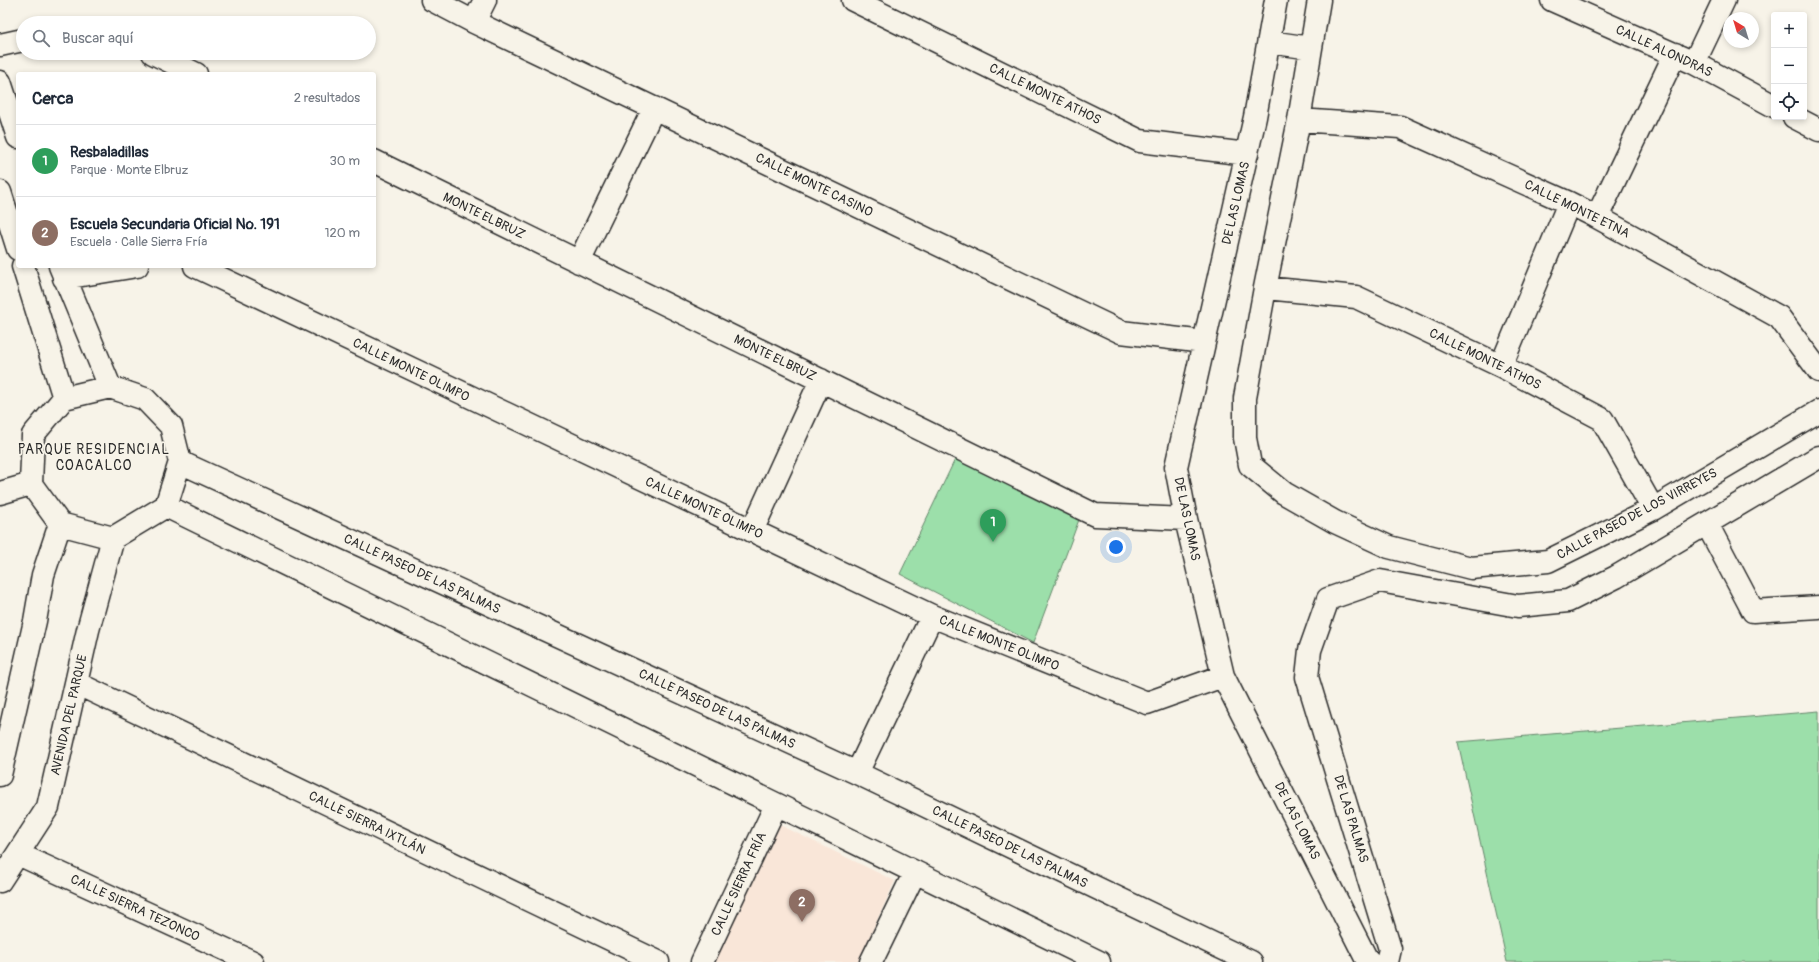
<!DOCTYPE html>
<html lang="es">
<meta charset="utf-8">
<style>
:root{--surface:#fff;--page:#f2f2f3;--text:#1f2937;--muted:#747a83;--line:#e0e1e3;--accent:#d1495b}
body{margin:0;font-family:Pangolin,sans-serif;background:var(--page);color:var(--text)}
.controls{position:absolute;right:12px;top:12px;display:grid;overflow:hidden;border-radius:4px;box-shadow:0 2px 6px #0003}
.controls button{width:36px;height:36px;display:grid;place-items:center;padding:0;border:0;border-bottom:1px solid var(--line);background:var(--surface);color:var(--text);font:20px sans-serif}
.compass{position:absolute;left:1723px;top:12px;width:36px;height:36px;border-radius:50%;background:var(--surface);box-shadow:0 2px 6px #0003;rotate:322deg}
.you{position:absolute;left:1116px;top:547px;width:14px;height:14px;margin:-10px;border:3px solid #fff;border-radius:50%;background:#1a73e8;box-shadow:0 0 0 6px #1a73e833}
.badge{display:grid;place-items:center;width:26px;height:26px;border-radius:50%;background:var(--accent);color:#fff;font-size:13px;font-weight:700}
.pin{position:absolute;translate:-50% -33px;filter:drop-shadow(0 1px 2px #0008)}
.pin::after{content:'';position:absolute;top:21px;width:14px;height:12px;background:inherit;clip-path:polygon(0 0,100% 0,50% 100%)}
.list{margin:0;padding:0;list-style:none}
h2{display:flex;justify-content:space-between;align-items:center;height:52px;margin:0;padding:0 16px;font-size:17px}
h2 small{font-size:13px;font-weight:400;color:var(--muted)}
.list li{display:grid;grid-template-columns:26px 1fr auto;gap:12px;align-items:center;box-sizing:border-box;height:72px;padding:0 16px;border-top:1px solid var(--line)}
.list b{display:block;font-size:15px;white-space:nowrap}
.list p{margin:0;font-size:13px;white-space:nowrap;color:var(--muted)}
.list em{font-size:13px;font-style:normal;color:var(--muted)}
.icon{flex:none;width:22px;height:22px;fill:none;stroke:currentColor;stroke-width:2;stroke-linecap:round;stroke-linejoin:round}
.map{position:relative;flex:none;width:1819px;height:962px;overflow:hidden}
.search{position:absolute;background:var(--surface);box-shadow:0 2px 6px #0003;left:16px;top:16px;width:360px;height:44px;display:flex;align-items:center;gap:10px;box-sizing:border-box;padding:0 14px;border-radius:22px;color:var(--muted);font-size:15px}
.panel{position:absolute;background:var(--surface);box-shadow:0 2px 6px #0003;left:16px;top:72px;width:360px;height:196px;border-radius:4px}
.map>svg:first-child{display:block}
.built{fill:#f9e6d8}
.green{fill:#9cdfaa;stroke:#64856a}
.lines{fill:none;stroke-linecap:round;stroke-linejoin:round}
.minor-casing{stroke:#2b2b2b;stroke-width:25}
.minor{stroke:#f7f3e8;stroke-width:22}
.labels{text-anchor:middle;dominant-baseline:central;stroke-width:3.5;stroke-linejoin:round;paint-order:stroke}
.street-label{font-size:13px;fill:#2b2b2b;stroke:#f7f3e8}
.neighbourhood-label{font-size:14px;letter-spacing:1px;fill:#2b2b2b;stroke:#f7f3e8}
</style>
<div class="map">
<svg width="1819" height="962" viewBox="0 0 1819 962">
<rect width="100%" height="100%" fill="#f7f3e8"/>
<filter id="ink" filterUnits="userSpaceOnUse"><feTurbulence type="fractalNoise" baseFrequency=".025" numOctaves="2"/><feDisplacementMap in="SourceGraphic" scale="8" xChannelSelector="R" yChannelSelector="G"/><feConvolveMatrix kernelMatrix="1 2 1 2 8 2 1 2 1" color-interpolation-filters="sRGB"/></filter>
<g filter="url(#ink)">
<path class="built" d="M774,822l121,59 -37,81h-150z"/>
<path class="green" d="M960,449l123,60 -50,134 -133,-69z
M1819,711v251h-312l-49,-220z"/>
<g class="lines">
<g class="minor-casing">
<path id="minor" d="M432,0l42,22 647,310 83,10
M853,0l287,141 107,13
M1276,0l-21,117 -79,350 10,52 37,157 143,282 4,4
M1319,0l-20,120 -34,168 -20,110v40l5,27 34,28 51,29 54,25 82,21 77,-7 105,-52 166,-98
M1552,0l142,63 80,43
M474,22l11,-22
M1269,42l42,6
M0,45l23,-5
M153,53l43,21
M1694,63l30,-63
M0,82l18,55
M1794,117l25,13
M1299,120l101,7 169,76 28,14 182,100 40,54
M374,161l721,354 91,4
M0,192l18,57
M1597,217l78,-163
M579,262l75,-154
M23,266l41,132
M60,266l50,121
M195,266l737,350 215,87 76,-27
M64,278l73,-12
M1265,288l91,9 145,69 101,53 51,90
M1501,366l68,-163
M110,387l35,12 26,27 9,36 -14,44 -53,32 -53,-14 -29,-40 2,-49 31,-37z
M180,462l677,311 394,189
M0,493l31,-9
M166,506l933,456
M1707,524l46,87 66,-4
M752,531l69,-151
M76,683l582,279
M857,773l75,-157
M0,775l35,-154 8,-46 17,-51
M18,854l235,108
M0,881l48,-74 40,-177 25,-92
M702,962l74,-157
M871,962l44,-90
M1387,962l3,-13 -83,-272 3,-27 18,-51 52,-18 138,25 50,-5 48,-24 203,-120"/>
</g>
<use href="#minor" class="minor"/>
</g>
</g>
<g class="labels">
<g class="street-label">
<text transform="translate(1664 51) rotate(25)">CALLE ALONDRAS</text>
<text transform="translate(1045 94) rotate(26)">CALLE MONTE ATHOS</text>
<text transform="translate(814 185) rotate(26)">CALLE MONTE CASINO</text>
<text transform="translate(1236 203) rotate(-77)">DE LAS LOMAS</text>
<text transform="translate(1577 209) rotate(26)">CALLE MONTE ETNA</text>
<text transform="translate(484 216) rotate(26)">MONTE ELBRUZ</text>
<text transform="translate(775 358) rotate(26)">MONTE ELBRUZ</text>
<text transform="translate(1485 359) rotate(26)">CALLE MONTE ATHOS</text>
<text transform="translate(411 370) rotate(26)">CALLE MONTE OLIMPO</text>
<text transform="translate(704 508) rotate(25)">CALLE MONTE OLIMPO</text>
<text transform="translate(1637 514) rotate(-28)">CALLE PASEO DE LOS VIRREYES</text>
<text transform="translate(1187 519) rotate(78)">DE LAS LOMAS</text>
<text transform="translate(422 574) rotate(25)">CALLE PASEO DE LAS PALMAS</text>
<text transform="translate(999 643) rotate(22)">CALLE MONTE OLIMPO</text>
<text transform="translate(717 709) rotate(25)">CALLE PASEO DE LAS PALMAS</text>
<text transform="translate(69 715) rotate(-77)">AVENIDA DEL PARQUE</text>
<text transform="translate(1351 819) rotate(73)">DE LAS PALMAS</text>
<text transform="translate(1297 821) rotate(63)">DE LAS LOMAS</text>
<text transform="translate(367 823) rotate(26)">CALLE SIERRA IXTLÁN</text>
<text transform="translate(1010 847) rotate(26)">CALLE PASEO DE LAS PALMAS</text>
<text transform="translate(739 884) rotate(-65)">CALLE SIERRA FRÍA</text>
<text transform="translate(135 908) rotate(25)">CALLE SIERRA TEZONCO</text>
</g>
<g class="neighbourhood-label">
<text x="94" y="449">PARQUE RESIDENCIAL<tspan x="94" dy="16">COACALCO</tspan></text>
</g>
</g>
</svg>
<div class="controls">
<button>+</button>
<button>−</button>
<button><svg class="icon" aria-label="locate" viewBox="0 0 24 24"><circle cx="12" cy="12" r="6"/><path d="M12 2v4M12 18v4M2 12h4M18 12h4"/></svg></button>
</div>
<svg class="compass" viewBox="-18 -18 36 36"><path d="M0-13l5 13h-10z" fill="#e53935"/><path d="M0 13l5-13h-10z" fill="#747a83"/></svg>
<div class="you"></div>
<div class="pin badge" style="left:993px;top:542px;background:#2e9e5b">1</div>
<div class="pin badge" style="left:802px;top:922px;background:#8d6e63">2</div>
<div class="search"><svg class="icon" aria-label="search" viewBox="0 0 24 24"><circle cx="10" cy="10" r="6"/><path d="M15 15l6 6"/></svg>Buscar aquí</div>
<section class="panel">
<h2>Cerca<small>2 resultados</small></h2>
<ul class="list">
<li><span class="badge" style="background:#2e9e5b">1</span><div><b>Resbaladillas</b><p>Parque · Monte Elbruz</p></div><em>30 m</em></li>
<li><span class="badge" style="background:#8d6e63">2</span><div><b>Escuela Secundaria Oficial No. 191</b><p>Escuela · Calle Sierra Fría</p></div><em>120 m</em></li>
</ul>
</section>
</div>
